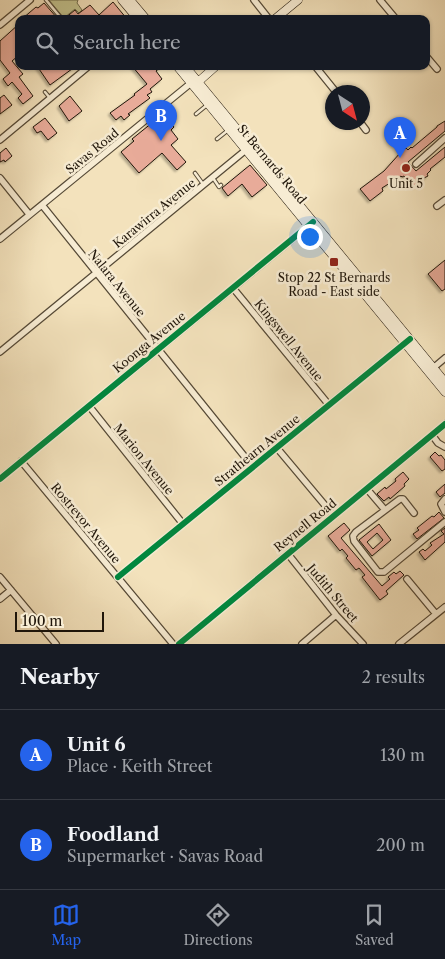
<!DOCTYPE html>
<meta charset="utf-8">
<style>
:root{--surface:#171b24;--page:#20242c;--text:#f1f3f6;--muted:#9ea1a6;--line:#363941;--accent:#2563eb}
body{margin:0;font-family:"Libre Caslon Text",serif;background:var(--page);color:var(--text)}
.compass{position:absolute;left:325px;top:85px;width:45px;height:45px;border-radius:50%;background:var(--surface);box-shadow:0 1px 4px #0004;rotate:144deg}
.scale{position:absolute;left:15px;bottom:12px;width:89px;box-sizing:border-box;padding-left:5px;border:2px solid #20160a;border-top:0;font-size:14px;line-height:18px;white-space:nowrap;color:#20160a;-webkit-text-stroke:4px #f7ecd3;paint-order:stroke}
.you{position:absolute;left:309px;top:236px;width:18px;height:18px;margin:-12px;border:4px solid #fff;border-radius:50%;background:#1a73e8;box-shadow:0 0 0 8px #1a73e833}
.badge{display:grid;place-items:center;width:32px;height:32px;border-radius:50%;background:var(--accent);color:#fff;font-size:16px;font-weight:700}
.pin{position:absolute;translate:-50% -41px;filter:drop-shadow(0 1px 2px #0008)}
.pin::after{content:'';position:absolute;top:26px;width:18px;height:15px;background:inherit;clip-path:polygon(0 0,100% 0,50% 100%)}
.list{margin:0;padding:0;list-style:none}
h2{display:flex;justify-content:space-between;align-items:center;height:65px;margin:0;padding:0 20px;font-size:21px}
h2 small{font-size:16px;font-weight:400;color:var(--muted)}
.list li{display:grid;grid-template-columns:32px 1fr auto;gap:15px;align-items:center;box-sizing:border-box;height:90px;padding:0 20px;border-top:1px solid var(--line)}
.list b{display:block;font-size:19px;white-space:nowrap}
.list p{margin:0;font-size:16px;white-space:nowrap;color:var(--muted)}
.list em{font-size:16px;font-style:normal;color:var(--muted)}
.icon{flex:none;width:28px;height:28px;fill:none;stroke:currentColor;stroke-width:2;stroke-linecap:round;stroke-linejoin:round}
.map{position:relative;flex:none;width:445px;height:644px;overflow:hidden}
.search{position:absolute;background:var(--surface);box-shadow:0 1px 4px #0004;left:15px;right:15px;top:15px;height:55px;display:flex;align-items:center;gap:12px;box-sizing:border-box;padding:0 18px;border-radius:10px;color:var(--muted);font-size:19px}
.sheet{height:245px;background:var(--surface)}
nav{display:flex;justify-content:space-around;align-items:center;box-sizing:border-box;height:70px;border-top:1px solid var(--line);background:var(--surface);font-size:14px;color:var(--muted)}
nav a{display:grid;justify-items:center;gap:2px}
nav .on{color:var(--accent)}
.map>svg:first-child{display:block}
.green{fill:#c2c18c;stroke:#716c4b}
.building{fill:#e8ab99;stroke:#20160a;fill-rule:evenodd;filter:url(#shadow)}
.lines{fill:none;stroke-linecap:round;stroke-linejoin:round}
.lane-casing{stroke:#554936;stroke-width:4.5}
.street-casing{stroke:#554936;stroke-width:8}
.secondary-casing{stroke:#20160a;stroke-width:9}
.lane{stroke:#f7ecd3;stroke-width:2.5}
.street{stroke:#f7ecd3;stroke-width:5.5}
.secondary{stroke:#f7ecd3;stroke-width:8}
.cycleway-casing{stroke:#f7ecd3;stroke-width:9}
.cycleway{stroke:#00873e;stroke-width:6}
.poi-dot{fill:#8f2418;stroke:#f7ecd3;stroke-width:2}
.labels{text-anchor:middle;dominant-baseline:central;stroke-width:5;stroke-linejoin:round;paint-order:stroke}
.street-label{font-size:12px;fill:#20160a;stroke:#f7ecd3}
.poi-label{font-size:12px;fill:#20160a;stroke:#f7ecd3}
</style>
<div class="map">
<svg width="445" height="644" viewBox="0 0 445 644">
<defs>
<filter id="shadow"><feDropShadow dx="-2" dy="2" stdDeviation="1" flood-color="#0004"/></filter>
</defs>
<rect width="100%" height="100%" fill="#f3e2bc"/>
<filter id="stains"><feTurbulence type="fractalNoise" baseFrequency=".004" numOctaves="4"/><feColorMatrix values="0 0 0 0 .2 0 0 0 0 .09 0 0 0 0 .02 0 0 0 .5 -.17"/></filter>
<radialGradient id="worn" r=".72"><stop offset=".6" stop-color="#630" stop-opacity="0"/><stop offset="1" stop-color="#630" stop-opacity=".3"/></radialGradient>
<path class="green" d="M49,0h29l-1,3 5,7 -3,3 -4,-4 -11,9z"/>
<path class="building" d="M113,2l14,17h-63l11,-9 3,4 12,-9 9,10z
M44,3l14,16h-36l14,-12 2,1z
M19,24v31l-7,6 11,13 -4,3 14,19 -10,8 -5,-6 4,-4 -10,-12 -4,4 -5,-7 7,-6 -10,-13v-19z
M37,66h39l-26,19z
M132,66h30l-6,5 6,8 -12,10 2,3 -5,3 3,3 -22,16 2,1 -6,5 -3,-4 -5,4 -6,-7 25,-18 -1,-1 13,-10z
M4,95l8,10 -12,9v-16z
M70,96l12,15 -13,10 -10,-15z
M163,114l11,13 -3,3 7,9 -7,6 15,17 -9,8 -15,-17 -23,20 -18,-21 13,-11 -2,-2z
M45,118l12,15 -9,7 -7,-9 -4,2 -4,-6z
M445,121v10l-37,31 8,9 29,-24v10l-15,12 1,1 -4,4 1,2 -4,2 -10,9 -10,-11 -2,1 -1,-1 -19,12 1,3 -13,10 -10,-12 24,-18 17,-19 5,-4 2,2 3,-3 1,1 25,-21v-1z
M6,148l6,8 -7,6 -1,-2 -4,2v-9z
M250,165l17,20 -15,12 -10,-13 -14,12 -6,-8z
M445,260v29l-3,2 -14,-17z
M435,452l4,4 2,-1 4,5v9l-3,2 -12,-14z
M403,472l6,7 -5,5 1,2 -15,13 -1,-2 -5,4 -7,-7 8,-7 1,2 10,-8 -1,-2z
M445,484v9l-5,4 -4,-5z
M439,512l5,6 -27,21 -4,-5 6,-4 -2,-2 15,-12 2,1z
M344,523l6,7 -9,8 41,48 8,-7 -2,-2 6,-5 2,2 4,-3 4,4 -18,16 2,3 -8,6 -18,-23 3,-2 -6,-7 -3,2 -10,-12 2,-2 -6,-7 -2,2 -12,-15z
M379,524l12,16 -19,16 -13,-16zM377,533l6,7 -10,9 -6,-7z
M445,528v14l-20,18 -6,-8 4,-3 2,2 7,-6 -2,-2 14,-9 -3,-3z"/>
<g class="lines">
<g class="lane-casing">
<path id="lane" d="M46,0l15,18
M45,92l5,6
M196,114l11,-9
M217,139l10,-8
M195,173l8,11
M213,178l6,9 2,-2"/>
</g>
<g class="street-casing">
<path id="street" d="M254,0l15,19
M380,0l16,19
M0,25l30,-25
M426,56l11,13
M315,66l21,26
M360,122l6,8
M0,140l89,-74
M416,164l29,-26
M0,178l29,36
M42,205l211,262
M437,206l8,-6
M0,239l191,-156 4,-1
M233,288l96,117
M0,352l247,-203
M432,369l13,-11
M89,406l94,118
M432,435l6,8 7,4
M277,448l57,68
M21,461l152,183
M0,479l311,-255
M367,489l18,21
M445,499l-4,5 4,8
M414,513l-11,-14h-3l-44,33 -3,4 1,5 24,31h6l61,-50
M288,554l48,61 27,29
M0,577l56,67
M118,577l288,-235
M407,579l29,35
M0,599l11,-9
M179,644l266,-220
M302,644l34,-29
M399,644l46,-37"/>
</g>
<g class="secondary-casing">
<path id="secondary" d="M122,0l16,19
M130,0l16,19
M275,19l23,-19
M177,66l268,326
M185,66l260,316
M198,82l18,-16"/>
</g>
<use href="#lane" class="lane"/>
<use href="#street" class="street"/>
<use href="#secondary" class="secondary"/>
<g class="cycleway-casing">
<path id="cycleway" d="M0,479l313,-257
M118,577l292,-238
M179,644l266,-220"/>
</g>
<use href="#cycleway" class="cycleway"/>
</g>
<g class="poi-dot">
<circle cx="406" cy="168" r="5"/>
<rect x="329" y="257" width="10" height="10" rx="2.5"/>
</g>
<g class="labels">
<g class="street-label">
<text transform="translate(92 151) rotate(-39)">Savas Road</text>
<text transform="translate(272 164) rotate(50)">St Bernards Road</text>
<text transform="translate(154 213) rotate(-39)">Karawirra Avenue</text>
<text transform="translate(117 283) rotate(51)">Nalara Avenue</text>
<text transform="translate(289 340) rotate(51)">Kingswell Avenue</text>
<text transform="translate(149 342) rotate(-39)">Koonga Avenue</text>
<text transform="translate(257 450) rotate(-39)">Strathearn Avenue</text>
<text transform="translate(144 459) rotate(51)">Marion Avenue</text>
<text transform="translate(86 523) rotate(50)">Rostrevor Avenue</text>
<text transform="translate(305 525) rotate(-39)">Reynell Road</text>
<text transform="translate(333 593) rotate(50)">Judith Street</text>
</g>
<g class="poi-label">
<text x="406" y="183">Unit 5</text>
<text x="334" y="277">Stop 22 St Bernards<tspan x="334" dy="14">Road - East side</tspan></text>
</g>
</g>
<rect width="100%" height="100%" filter="url(#stains)"/>
<rect width="100%" height="100%" fill="url(#worn)"/>
</svg>
<svg class="compass" viewBox="-18 -18 36 36"><path d="M0-13l5 13h-10z" fill="#e53935"/><path d="M0 13l5-13h-10z" fill="#9ea1a6"/></svg>
<div class="scale">100 m</div>
<div class="you"></div>
<div class="pin badge" style="left:400px;top:158px">A</div>
<div class="pin badge" style="left:161px;top:141px">B</div>
<div class="search"><svg class="icon" aria-label="search" viewBox="0 0 24 24"><circle cx="10" cy="10" r="6"/><path d="M15 15l6 6"/></svg>Search here</div>
</div>
<section class="sheet">
<h2>Nearby<small>2 results</small></h2>
<ul class="list">
<li><span class="badge">A</span><div><b>Unit 6</b><p>Place · Keith Street</p></div><em>130 m</em></li>
<li><span class="badge">B</span><div><b>Foodland</b><p>Supermarket · Savas Road</p></div><em>200 m</em></li>
</ul>
</section>
<nav>
<a class="on"><svg class="icon" aria-label="map" viewBox="0 0 24 24"><path d="M3 6l6-2 6 2 6-2v14l-6 2-6-2-6 2zM9 4v14M15 6v14"/></svg>Map</a>
<a><svg class="icon" aria-label="directions" viewBox="0 0 24 24"><path d="M12 3l9 9-9 9-9-9zM9 14v-3h6M13 9l2 2-2 2"/></svg>Directions</a>
<a><svg class="icon" aria-label="saved" viewBox="0 0 24 24"><path d="M7 4h10v16l-5-4-5 4z"/></svg>Saved</a>
</nav>
